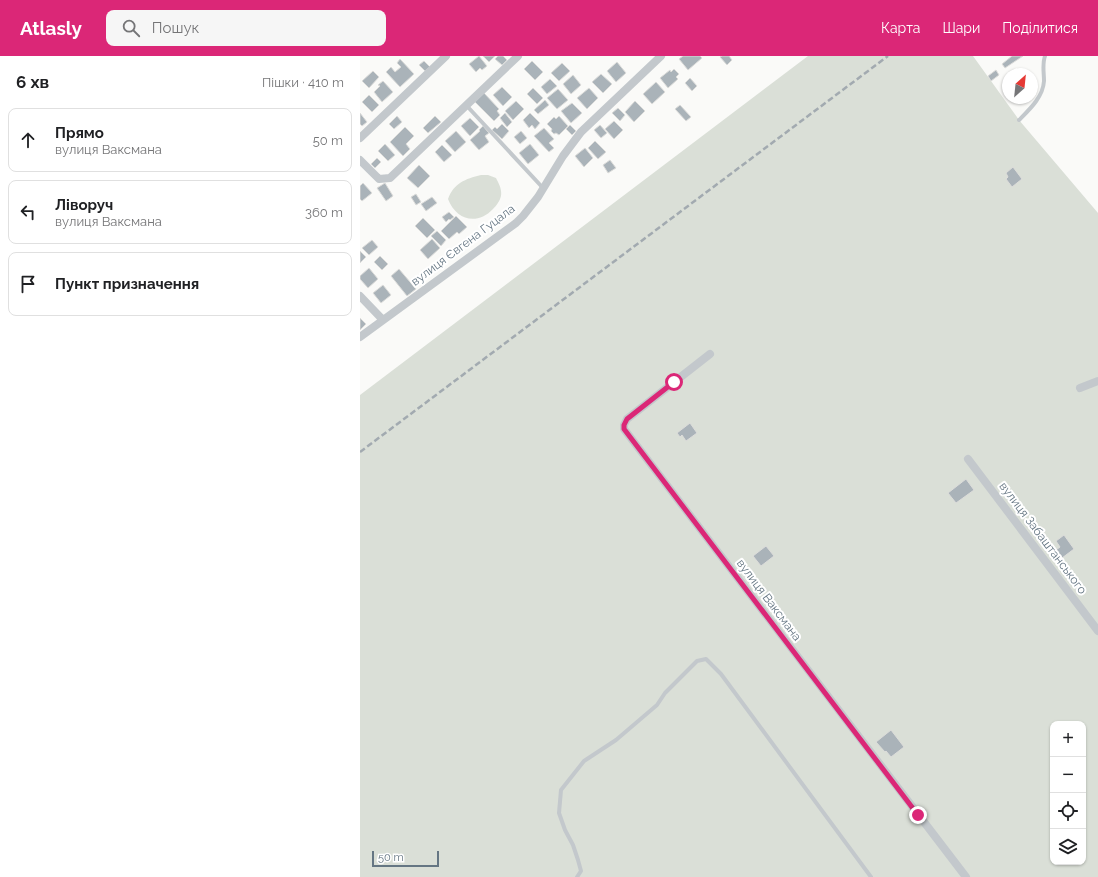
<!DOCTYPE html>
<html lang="uk">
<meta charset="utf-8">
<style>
:root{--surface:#fff;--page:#f6f6f6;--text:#202124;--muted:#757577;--line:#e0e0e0;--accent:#db2777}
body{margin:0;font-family:Raleway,sans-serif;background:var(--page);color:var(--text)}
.controls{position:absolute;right:12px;bottom:12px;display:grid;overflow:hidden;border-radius:8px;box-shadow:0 1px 3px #0004}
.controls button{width:36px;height:36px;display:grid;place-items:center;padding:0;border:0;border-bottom:1px solid var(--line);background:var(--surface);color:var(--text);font:20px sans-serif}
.compass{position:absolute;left:642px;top:12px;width:36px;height:36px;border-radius:50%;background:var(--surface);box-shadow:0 1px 3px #0004;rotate:27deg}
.scale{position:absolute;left:12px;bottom:10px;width:67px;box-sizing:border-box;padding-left:4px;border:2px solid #657683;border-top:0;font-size:11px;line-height:14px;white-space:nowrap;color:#657683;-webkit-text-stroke:3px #fff;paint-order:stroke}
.stop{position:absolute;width:12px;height:12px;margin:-9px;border:3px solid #db2777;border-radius:50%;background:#fff}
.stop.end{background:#db2777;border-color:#fff;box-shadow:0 1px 4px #0008}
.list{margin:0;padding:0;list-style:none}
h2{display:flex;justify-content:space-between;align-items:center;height:52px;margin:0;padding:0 16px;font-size:17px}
h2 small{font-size:13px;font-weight:400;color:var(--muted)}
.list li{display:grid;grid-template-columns:26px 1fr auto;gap:12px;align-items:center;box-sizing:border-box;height:64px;margin:0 8px 8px;padding:0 8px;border:1px solid var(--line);border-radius:8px}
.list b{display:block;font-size:15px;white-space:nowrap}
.list p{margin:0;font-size:13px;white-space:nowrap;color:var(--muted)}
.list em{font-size:13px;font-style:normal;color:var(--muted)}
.icon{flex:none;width:22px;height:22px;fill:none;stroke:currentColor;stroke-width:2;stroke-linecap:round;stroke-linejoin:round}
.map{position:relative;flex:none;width:738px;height:821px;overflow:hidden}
header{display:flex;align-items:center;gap:24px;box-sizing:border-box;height:56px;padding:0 20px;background:var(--accent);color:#fff}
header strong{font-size:19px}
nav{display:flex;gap:22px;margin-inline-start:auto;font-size:14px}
.search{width:280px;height:36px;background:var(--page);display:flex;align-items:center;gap:10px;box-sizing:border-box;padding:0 14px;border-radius:8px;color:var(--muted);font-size:15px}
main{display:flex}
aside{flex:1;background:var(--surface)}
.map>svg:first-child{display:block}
.green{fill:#dadfd7;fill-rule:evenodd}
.building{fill:#aab3b9;stroke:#dcdcda}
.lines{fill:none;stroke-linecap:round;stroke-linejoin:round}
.service{stroke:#c3c8cc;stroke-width:4}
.minor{stroke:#c3c8cc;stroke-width:8}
.rail{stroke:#a2aab0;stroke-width:2.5;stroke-dasharray:6 3;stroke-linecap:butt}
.route{stroke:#db2777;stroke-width:5}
.labels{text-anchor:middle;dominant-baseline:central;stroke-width:4;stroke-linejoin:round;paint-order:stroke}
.street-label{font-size:12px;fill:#657683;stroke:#fff}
</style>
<header>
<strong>Atlasly</strong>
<div class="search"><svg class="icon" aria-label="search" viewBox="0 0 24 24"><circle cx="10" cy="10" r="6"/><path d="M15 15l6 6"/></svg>Пошук</div>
<nav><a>Карта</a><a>Шари</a><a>Поділитися</a></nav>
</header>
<main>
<aside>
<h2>6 хв<small>Пішки · 410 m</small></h2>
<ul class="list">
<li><svg class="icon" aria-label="ahead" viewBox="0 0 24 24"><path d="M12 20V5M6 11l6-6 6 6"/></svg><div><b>Прямо</b><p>вулиця Ваксмана</p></div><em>50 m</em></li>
<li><svg class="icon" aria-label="left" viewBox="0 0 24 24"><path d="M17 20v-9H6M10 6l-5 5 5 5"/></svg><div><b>Ліворуч</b><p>вулиця Ваксмана</p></div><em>360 m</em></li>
<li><svg class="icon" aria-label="arrive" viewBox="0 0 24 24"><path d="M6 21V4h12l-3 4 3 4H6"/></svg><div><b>Пункт призначення</b></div></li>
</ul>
</aside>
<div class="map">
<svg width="738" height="821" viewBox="0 0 738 821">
<rect width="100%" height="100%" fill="#fafaf8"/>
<path class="green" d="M448,0h165l46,64 79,93v664h-738v-482zM693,668h30v138h-30z
M121,119h7l8,3c3,6 6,11 5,18 -1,5 -5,10 -8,13 -16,17 -37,11 -45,-10 6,-16 17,-20 33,-24z"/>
<path class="building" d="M119,0l8,10 -5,4 -2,-2 -4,4 -7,-8z
M123,0h12l-6,6z
M138,0h5l4,4 -5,5 -7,-6z
M323,0h17l2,2 -14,12 -9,-11z
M362,0h7l3,4 -5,5 -7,-8z
M652,0h11l-18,12 -3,-4z
M40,3l14,15 -14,13 -14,-15 5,-5 4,5 6,-5 -4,-4z
M64,5l6,6 -5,4 -6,-6z
M172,5l11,11 -8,8 -11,-11z
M257,6l9,11 -10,9 -9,-11z
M202,7l8,8 -11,10 -8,-8z
M314,13l5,5 -3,3 2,2 -10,9 -8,-10 10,-8 1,2z
M636,14l3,5 -8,6 -3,-5z
M13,15l6,6 -10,11 -7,-7z
M241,18l11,10 -9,9 -11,-11z
M213,19l8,10 -10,9 -8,-10z
M330,22l7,8 -5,5 -7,-8z
M190,23l7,7 -10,8 -6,-7z
M23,25l10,11 -11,10 -8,-10 6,-6 -2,-1z
M296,26l9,10 -13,12 -9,-10z
M142,31l10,10 -9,9 -10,-11z
M173,32l10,10 -6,6 -10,-10z
M229,32l9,10 -11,11 -10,-11z
M198,33l10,11 -11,9 -10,-11z
M124,37l15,16 -2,2 3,4 -6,6 -19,-19z
M9,39l10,10 -7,7 -10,-10z
M185,44l4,5 -11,9 -4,-4z
M156,45l8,8 -11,11 -8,-9z
M275,45l10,10 -11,11 -9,-10z
M212,47l10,10 -11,10 -10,-12z
M320,49l11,12 -5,4 -11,-12z
M258,52l7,7 -5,6 -8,-8z
M0,57l7,9 -5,4 -2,-2z
M145,57l7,9 -5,5 -7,-9z
M170,57l10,10 -5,6 -3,-4 -3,3 -6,-8z
M37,60l5,6 -8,7 -5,-5z
M75,60l6,6 -13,11 -5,-5z
M199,60l9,10 -9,9 -3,-2 -2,1 -3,-3 1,-2 -5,-5 7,-7 2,2z
M110,62l9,9 -9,9 -9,-10z
M254,65l9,9 -9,9 -9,-10z
M142,68l7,7 -7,8 -10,-9 3,-3 2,2z
M210,69l6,6 -4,4 -6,-6z
M240,69l7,8 -6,5 -7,-8z
M123,70l6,7 -4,3 4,6 -10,8 -9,-10 10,-9 -1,-1z
M45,71l9,9 -8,8 4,5 -7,7 -13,-14z
M184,72l10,11 -5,4 5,5 -5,4 -15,-16z
M96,75l10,11 -11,10 -10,-11z
M161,75l6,7 -7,6 -6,-7z
M235,85l11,11 -8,7 -10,-11z
M25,88l10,11 -7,6 -10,-10z
M170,88l9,11 -11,9 -9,-11z
M82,89l10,10 -8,7 -9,-10z
M225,92l8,10 -9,9 -9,-11z
M17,102l4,4 -6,6 -4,-4z
M250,104l6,8 -8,5 -5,-8z
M59,109l11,11 -12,12 -11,-10z
M653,111l9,12 -10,8 -6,-8 2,-2 -2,-4z
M3,127l9,10 -10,8 -2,-2v-13z
M25,127l8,13 -7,5 -9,-13z
M56,138l5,8 -5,3 -5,-8z
M72,141l5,6 -11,8 -5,-7z
M89,156l5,5 -4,3 -1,-1 -3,3 -4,-5z
M96,160l11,11 -8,7 -2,-2 -8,7 -8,-8z
M63,162l12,12 -8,8 -12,-12z
M77,175l9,9 -5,6 -10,-10z
M72,183l8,9 -12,11 -8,-9z
M12,184l6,7 -9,8 -7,-7z
M0,195l6,6 -6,6z
M20,200l8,8 -6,6 -8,-8z
M9,212l9,11 -10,9 -8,-9v-3z
M39,213l17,20 -9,7 -16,-20z
M23,229l8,10 -10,8 -8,-10z
M0,262l6,6 -6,6z
M330,367l7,10 -11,8 -4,-6 -2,2 -3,-4z
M606,423l8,11 -18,13 -8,-10z
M704,479l10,14 -12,9 -6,-8 4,-3 -4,-6z
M406,490l8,10 -13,10 -8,-10z
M531,674l13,17 -13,10 -5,-6 -1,1 -9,-10z"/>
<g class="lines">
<path class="service" d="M106,49l77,83
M659,64c11,-11 24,-23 25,-39 0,-9 -2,-17 1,-25
M217,821l4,-6 -3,-11 -5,-15 -8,-15 -6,-17 2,-23 23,-29 32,-21 41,-35 8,-12 32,-32 9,-2 15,15 150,203"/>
<path class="minor" d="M0,82l86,-82
M0,104l19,19 11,-1 128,-122
M0,240l23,24
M0,281l156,-114 7,-7 15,-19 25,-41 18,-24 80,-76
M350,298l-83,65 -3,6v4l342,448
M720,332l18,-7
M608,403l130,172"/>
<path class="rail" d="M0,396l528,-396"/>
</g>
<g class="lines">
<path class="route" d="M314,326l-47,37 -3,6v4l294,386"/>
</g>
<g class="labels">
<g class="street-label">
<text transform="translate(103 189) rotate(-37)">вулиця Євгена Гуцала</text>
<text transform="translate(683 482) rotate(53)">вулиця Забаштанського</text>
<text transform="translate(409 544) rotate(53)">вулиця Ваксмана</text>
</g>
</g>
</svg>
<div class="controls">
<button>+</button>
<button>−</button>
<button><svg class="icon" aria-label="locate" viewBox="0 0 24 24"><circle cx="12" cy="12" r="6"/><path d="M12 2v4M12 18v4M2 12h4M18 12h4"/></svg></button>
<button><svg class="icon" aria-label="layers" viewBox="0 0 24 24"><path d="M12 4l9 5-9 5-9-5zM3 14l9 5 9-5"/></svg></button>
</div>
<svg class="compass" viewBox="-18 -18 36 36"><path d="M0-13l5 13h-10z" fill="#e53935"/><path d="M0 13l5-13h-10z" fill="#757577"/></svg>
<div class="scale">50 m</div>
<div class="stop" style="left:314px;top:326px"></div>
<div class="stop end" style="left:558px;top:759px"></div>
</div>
</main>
